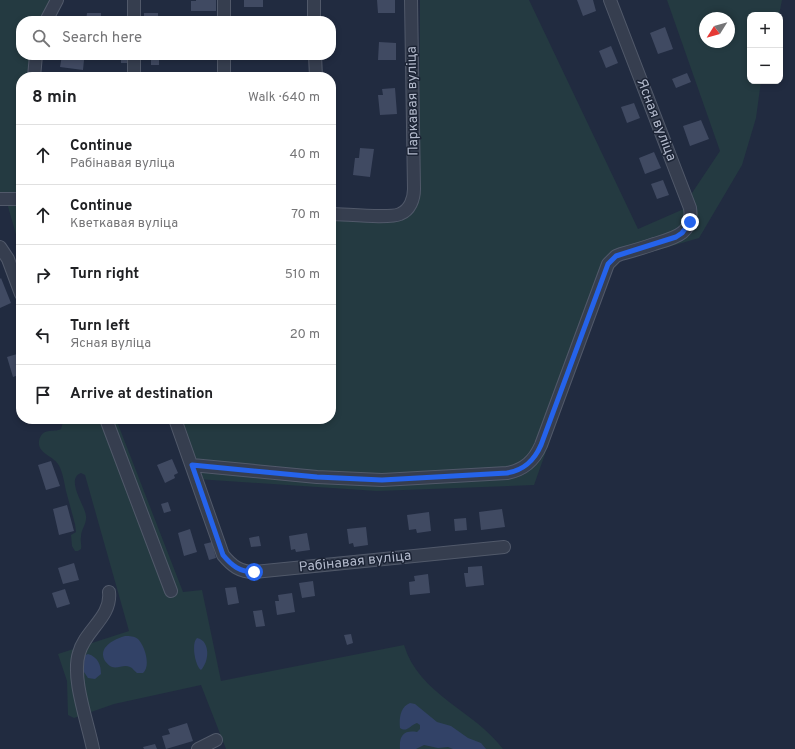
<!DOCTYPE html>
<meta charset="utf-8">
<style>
:root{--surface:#fff;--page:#f2f2f2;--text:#202124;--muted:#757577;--line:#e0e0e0}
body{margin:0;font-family:Overpass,sans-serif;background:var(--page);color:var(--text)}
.controls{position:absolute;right:12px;top:12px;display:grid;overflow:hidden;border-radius:8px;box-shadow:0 2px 6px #0003}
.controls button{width:36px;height:36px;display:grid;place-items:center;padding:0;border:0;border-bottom:1px solid var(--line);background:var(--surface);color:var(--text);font:20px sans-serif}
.compass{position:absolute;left:699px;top:12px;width:36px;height:36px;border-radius:50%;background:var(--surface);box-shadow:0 2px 6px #0003;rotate:233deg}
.stop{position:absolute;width:12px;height:12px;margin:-9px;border:3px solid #2563eb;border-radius:50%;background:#fff}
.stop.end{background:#2563eb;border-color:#fff;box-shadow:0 1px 4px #0008}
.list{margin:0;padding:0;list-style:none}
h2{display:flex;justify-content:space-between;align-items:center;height:52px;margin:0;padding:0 16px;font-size:17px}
h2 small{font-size:13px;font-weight:400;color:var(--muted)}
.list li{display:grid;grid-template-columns:26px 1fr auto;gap:12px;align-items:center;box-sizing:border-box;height:60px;padding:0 16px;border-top:1px solid var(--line)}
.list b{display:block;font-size:15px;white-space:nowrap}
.list p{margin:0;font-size:13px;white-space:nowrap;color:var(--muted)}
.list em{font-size:13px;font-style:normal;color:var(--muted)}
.icon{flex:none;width:22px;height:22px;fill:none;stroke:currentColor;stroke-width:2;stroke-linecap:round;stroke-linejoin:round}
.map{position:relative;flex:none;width:795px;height:749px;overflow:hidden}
.search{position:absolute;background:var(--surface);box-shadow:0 2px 6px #0003;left:16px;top:16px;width:320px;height:44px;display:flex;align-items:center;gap:10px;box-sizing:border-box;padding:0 14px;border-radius:16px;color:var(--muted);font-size:15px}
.panel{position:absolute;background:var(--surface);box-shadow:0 2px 6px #0003;left:16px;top:72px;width:320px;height:352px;border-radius:16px}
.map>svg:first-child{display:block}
.green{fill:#243a41;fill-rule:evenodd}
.water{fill:#324267}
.building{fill:#404a62}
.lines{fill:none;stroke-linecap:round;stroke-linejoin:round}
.minor-casing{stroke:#51596a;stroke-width:14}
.minor{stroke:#363e4f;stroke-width:12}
.route{stroke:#2563eb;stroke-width:5}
.labels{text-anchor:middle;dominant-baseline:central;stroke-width:3;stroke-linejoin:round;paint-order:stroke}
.street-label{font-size:14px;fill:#b2b9cb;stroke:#1b2334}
</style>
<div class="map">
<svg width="795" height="749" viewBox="0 0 795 749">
<rect width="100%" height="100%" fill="#212b40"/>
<path class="green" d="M0,0h50l-11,21h-18v34h9l-3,22h-6v115h-21z
M420,0h109l109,229 55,-24 -3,-9 30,-45 -53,-151h115l-3,15h-29v66h11l-5,37 -14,47 -43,73 -86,25 -79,222 -157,6 -180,-12 -22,-60h156v-205l63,2 25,-27zM705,18h24v24h-24z
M7,203l14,1v48z
M61,419h55l67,173 19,-2 19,91 183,-36c15,50 70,65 99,104h-277l-25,-64 -87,19 -40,14 -6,-3 -1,-34 -9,-27 71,-23 -44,-156 -4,-2c-16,6 4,32 5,43 1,8 -5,13 -5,21 -1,4 1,8 0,12l-3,2h-3l-3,-5 -1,-11 5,-3 -1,-8c-3,-11 -6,-22 -9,-33 -2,-9 -3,-19 -8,-27 -5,-8 -21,-11 -19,-23 3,-14 14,-8 22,-12l2,-7z"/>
<path class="water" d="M125,636c5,0 9,0 13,3 7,7 13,27 5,34h-6c-3,-2 -4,-5 -7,-6 -6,-3 -12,2 -18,0 -3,-1 -5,-4 -7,-6 -8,-14 10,-22 20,-25z
M197,638c14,3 12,24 4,32 -6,-4 -10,-27 -4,-32z
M88,654c10,3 13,11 13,20l-6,5 -7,-1 -6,-9 1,-13z
M410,703l5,1 22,18 14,4 17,12 13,5 5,6h-33l-5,-2 -10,1 -14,-3 -8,4h-16c-1,-14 4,-19 17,-17l3,-3v-4l-3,-2c-7,2 -10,10 -17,5 -1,-9 0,-21 10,-25z"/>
<path class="building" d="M196,0h20v11h-25v-10h5z
M244,0h19v7h-19z
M377,0h18v13h-17z
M577,0h16l3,11 -13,5z
M87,13h14v8h-15z
M144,13h14v8h-14z
M665,27l8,22 -15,5 -8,-21z
M379,42l17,1v17h-18z
M611,46l7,17 -12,5 -7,-17z
M62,55h19l-1,4 4,1 -1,10 -23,-3z
M121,55h10v8h-10z
M151,55h8v10h-8z
M687,73l4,9 -15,6 -4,-9z
M395,88l2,26 -17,1 -2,-20h5l-1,-6z
M634,103l6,15 -13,5 -6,-16z
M701,120l8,19 -19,7 -7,-20z
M360,148l14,1 -4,28 -17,-2 2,-17h4z
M654,152l7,16 -16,6 -6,-16z
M663,180l6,15 -12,4 -6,-15z
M1,278l10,25 -11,5v-29z
M17,354l4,10v10l-8,3 -6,-20z
M172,459l6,14 -4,2 1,3 -10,5 -8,-18z
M51,461l9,25 -14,4 -8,-25z
M168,502l3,9 -7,2 -3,-9z
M67,505l7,26 -15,4 -6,-26z
M502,509l3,18 -24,3 -2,-18z
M429,512l2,19 -14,2 -1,-4 -7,1 -2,-15z
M466,518l1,12 -12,1 -1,-12z
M366,527l2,18 -14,2 -1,-4 -4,1 -2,-15z
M190,529l7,23 -13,4 -6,-23z
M307,533l3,17 -14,2 -1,-3 -4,1 -2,-14z
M259,536l2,10 -10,1 -2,-9z
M212,542l4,16 -7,2 -5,-16z
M74,563l5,17 -16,4 -5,-16z
M482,566l2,19 -18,2 -2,-14h4v-6z
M428,574l2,19 -20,2 -1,-13 6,-1 -1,-5z
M313,581l2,15 -13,2 -3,-15z
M236,587l3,16 -11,2 -3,-17z
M65,589l5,15 -13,4 -5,-15z
M292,593l3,19 -18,3 -2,-14h4l-1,-6z
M262,610l3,16 -9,1 -3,-16z
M351,634l2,9 -6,2 -3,-10z
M187,723l6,18 -27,8 -4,-13 8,-2 -2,-5z
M155,744l2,5h-13l-1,-2z"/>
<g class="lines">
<g class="minor-casing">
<path id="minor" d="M134,0v21
M224,0v21
M314,0v21
M46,21l11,-21
M134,55v22
M224,55v22
M315,55l1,22
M34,77l2,-22
M0,199h21
M331,214c14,0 58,5 69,0 10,-4 14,-15 14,-25l-3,-189
M0,247l8,12 13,35
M106,419l65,172
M175,419l48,136c9,11 17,17 31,17l250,-25
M192,465l125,12 65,3 125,-7c17,-3 27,-12 34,-28l67,-181 8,-8 5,-2c11,-3 22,-6 33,-10 20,-6 40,-10 36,-36l-80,-208
M93,749c-5,-26 -22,-71 -14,-96 6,-23 33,-36 30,-61
M198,749l18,-9"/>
</g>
<use href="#minor" class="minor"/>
</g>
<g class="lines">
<path class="route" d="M254,572c-14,0 -22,-6 -31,-17l-31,-90 125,12 65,3 125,-7c17,-3 27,-12 34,-28l67,-181 8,-8 60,-19 6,-4 8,-11"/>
</g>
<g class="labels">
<g class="street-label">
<text transform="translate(413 101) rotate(-91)">Паркавая вуліца</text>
<text transform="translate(656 120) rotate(69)">Ясная вуліца</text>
<text transform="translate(355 562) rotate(-6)">Рабінавая вуліца</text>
</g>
</g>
</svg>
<div class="controls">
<button>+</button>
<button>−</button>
</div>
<svg class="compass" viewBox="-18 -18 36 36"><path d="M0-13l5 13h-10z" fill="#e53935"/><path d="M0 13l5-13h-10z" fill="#757577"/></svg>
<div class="stop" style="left:254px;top:572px"></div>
<div class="stop end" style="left:690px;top:222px"></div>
<div class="search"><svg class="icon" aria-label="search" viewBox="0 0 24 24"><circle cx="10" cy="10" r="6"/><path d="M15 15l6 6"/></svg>Search here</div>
<section class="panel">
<h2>8 min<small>Walk · 640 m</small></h2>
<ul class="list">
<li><svg class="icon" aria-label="ahead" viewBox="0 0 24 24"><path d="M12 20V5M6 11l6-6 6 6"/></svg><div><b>Continue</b><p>Рабінавая вуліца</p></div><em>40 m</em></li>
<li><svg class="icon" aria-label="ahead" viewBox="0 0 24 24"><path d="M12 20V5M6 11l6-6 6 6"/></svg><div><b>Continue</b><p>Кветкавая вуліца</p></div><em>70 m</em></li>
<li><svg class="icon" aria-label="right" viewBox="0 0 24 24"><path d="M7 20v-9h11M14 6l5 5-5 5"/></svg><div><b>Turn right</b></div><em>510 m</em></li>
<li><svg class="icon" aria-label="left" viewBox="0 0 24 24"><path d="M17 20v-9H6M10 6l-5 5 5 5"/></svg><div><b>Turn left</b><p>Ясная вуліца</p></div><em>20 m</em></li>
<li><svg class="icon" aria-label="arrive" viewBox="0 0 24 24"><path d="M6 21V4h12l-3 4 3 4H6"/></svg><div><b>Arrive at destination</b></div></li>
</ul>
</section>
</div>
